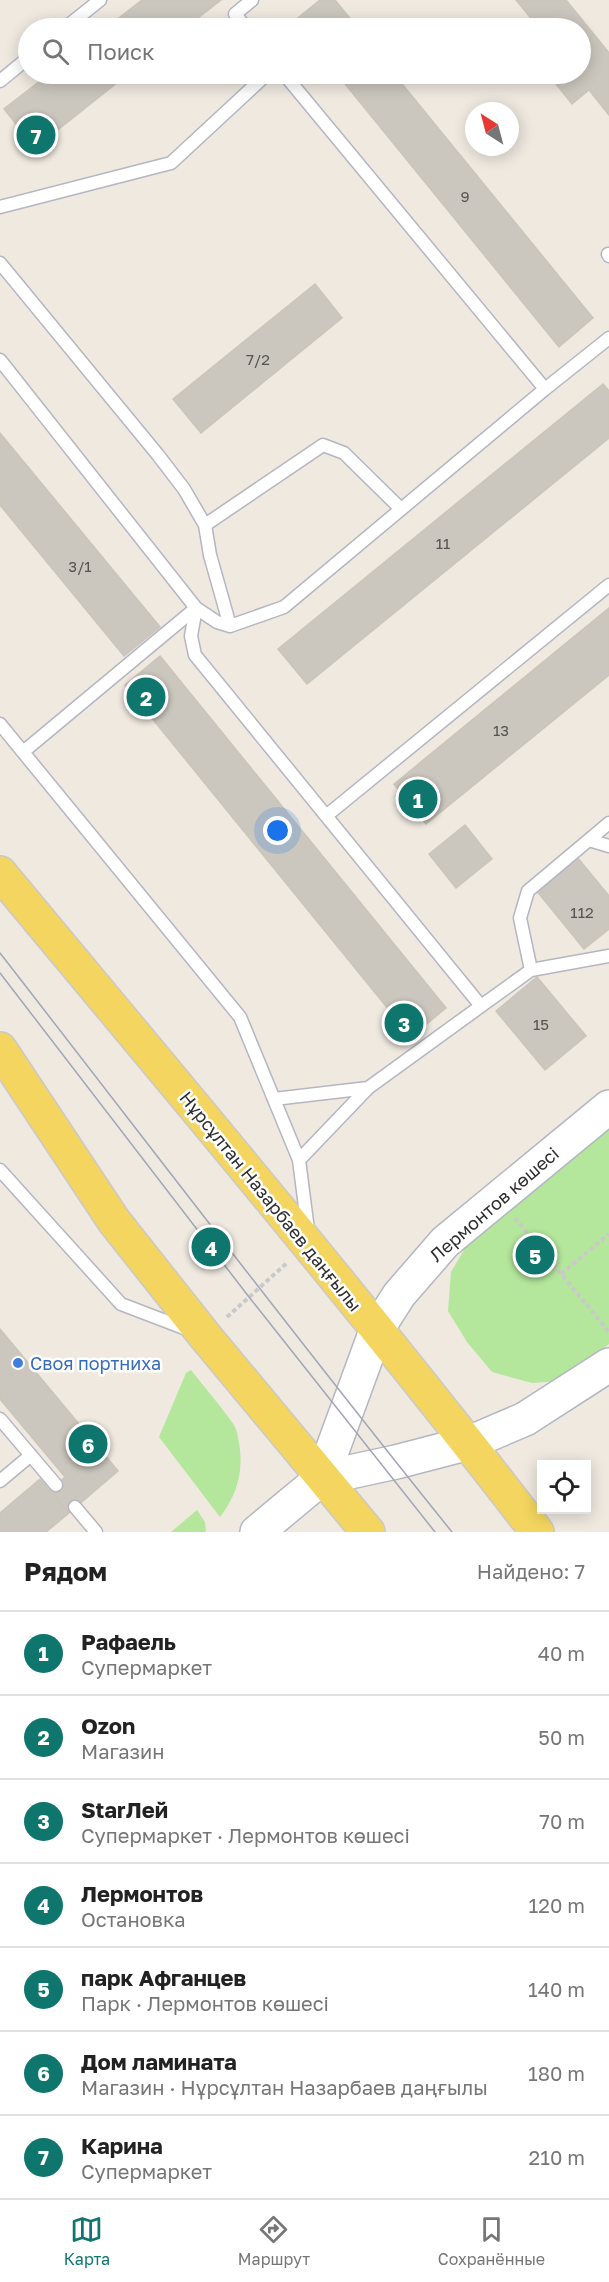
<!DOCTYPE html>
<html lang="ru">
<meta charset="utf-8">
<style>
:root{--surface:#fff;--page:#f6f6f6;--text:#222;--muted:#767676;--line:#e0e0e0;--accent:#0f766e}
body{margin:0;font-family:"Golos Text",sans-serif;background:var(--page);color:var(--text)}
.controls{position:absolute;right:18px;bottom:18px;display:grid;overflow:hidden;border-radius:0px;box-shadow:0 3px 15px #0003}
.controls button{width:54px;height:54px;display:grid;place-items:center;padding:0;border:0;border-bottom:2px solid var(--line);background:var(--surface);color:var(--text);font:30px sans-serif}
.compass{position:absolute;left:465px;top:102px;width:54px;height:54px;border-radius:50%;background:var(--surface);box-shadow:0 3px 15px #0003;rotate:324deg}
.you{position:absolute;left:278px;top:831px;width:21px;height:21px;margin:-15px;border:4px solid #fff;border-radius:50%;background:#1a73e8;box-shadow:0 0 0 9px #1a73e833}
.badge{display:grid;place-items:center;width:39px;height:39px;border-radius:50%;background:var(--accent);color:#fff;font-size:20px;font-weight:700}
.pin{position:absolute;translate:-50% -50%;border:3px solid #fff;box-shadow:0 2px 6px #0006}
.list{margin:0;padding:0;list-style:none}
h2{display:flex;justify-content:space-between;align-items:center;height:78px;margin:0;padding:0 24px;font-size:26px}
h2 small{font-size:20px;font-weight:400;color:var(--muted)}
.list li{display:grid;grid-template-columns:39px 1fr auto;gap:18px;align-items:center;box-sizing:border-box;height:84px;padding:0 24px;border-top:2px solid var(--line)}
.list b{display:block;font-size:22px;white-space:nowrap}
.list p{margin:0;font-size:20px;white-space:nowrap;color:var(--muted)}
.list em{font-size:20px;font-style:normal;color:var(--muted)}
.icon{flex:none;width:33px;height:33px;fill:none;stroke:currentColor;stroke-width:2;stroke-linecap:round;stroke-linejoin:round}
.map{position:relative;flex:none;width:609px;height:1532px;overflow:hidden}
.search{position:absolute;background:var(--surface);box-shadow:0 3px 15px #0003;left:18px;right:18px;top:18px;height:66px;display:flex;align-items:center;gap:15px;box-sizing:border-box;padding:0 21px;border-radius:33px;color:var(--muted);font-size:22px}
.sheet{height:666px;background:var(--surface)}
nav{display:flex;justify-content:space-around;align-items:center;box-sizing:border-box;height:84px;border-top:2px solid var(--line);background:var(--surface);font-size:16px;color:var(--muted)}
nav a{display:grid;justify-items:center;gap:3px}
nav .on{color:var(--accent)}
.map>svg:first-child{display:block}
.green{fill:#b4e69c}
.building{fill:#cbc7be;stroke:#cbc5b9;stroke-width:1.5}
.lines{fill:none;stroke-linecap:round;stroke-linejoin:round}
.service-casing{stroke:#b4b6c1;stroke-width:15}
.secondary-casing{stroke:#b4b6c1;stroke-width:36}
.primary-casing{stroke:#c9c9c9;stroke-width:36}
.path{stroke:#c9c9c9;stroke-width:4;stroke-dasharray:4.5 3;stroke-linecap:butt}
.service{stroke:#fff;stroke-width:12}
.secondary{stroke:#fff;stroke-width:33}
.primary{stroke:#f4d560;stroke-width:33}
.tram{stroke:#a2a5b8;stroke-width:1.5}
.shop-dot{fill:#3f7fe0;stroke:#fff;stroke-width:2}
.labels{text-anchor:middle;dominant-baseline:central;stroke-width:5;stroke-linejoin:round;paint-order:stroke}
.number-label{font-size:15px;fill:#555452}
.street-label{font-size:18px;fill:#2e2e2e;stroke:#fff}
.shop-label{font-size:18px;fill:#366cbe;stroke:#fff;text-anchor:start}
</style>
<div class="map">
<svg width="609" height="1532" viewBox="0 0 609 1532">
<rect width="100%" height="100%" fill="#efe9e0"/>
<path class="green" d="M609,1124v220l-50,37 -27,2 -40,-11 -25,-30 -19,-31 3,-39 20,-34z
M191,1370c14,18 30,36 43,55 3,5 4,12 5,18 5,28 -2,52 -19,74l-61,-80 27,-64z
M197,1510l8,12 1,10h-35z"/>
<path class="building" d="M142,0h79l-36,28h-79z
M320,0h15l23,28h-57l-7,-7z
M516,0h50l43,53v62l-20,-25 -17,14 -24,-30h32v-46h-41z
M49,74h79l-93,74 -31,-39z
M337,74h57l199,244 -34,29z
M315,284l27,34 -141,115 -28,-34z
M603,384l6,7v47l-302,246 -29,-35z
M0,433l160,194 -36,29 -124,-151z
M609,608v67l-183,149 -32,-40z
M160,656l286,352 -35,29 -286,-352z
M465,825l27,34 -36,29 -27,-34z
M577,857l32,39v33l-25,20 -48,-59z
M537,977l49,59 -41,34 -49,-59z
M0,1329l118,142 -49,42 -19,-23 15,-13 -65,-78z
M40,1479l29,34 -23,19h-46v-19z"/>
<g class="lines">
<g class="service-casing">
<path id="service" d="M65,28l35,-28
M246,28l-11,-14 17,-14
M284,74l261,315 64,-51
M0,81l28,-23
M0,207l171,-44 96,-89
M608,254l1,2
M0,263l158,192 26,34 21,36 5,30 20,71
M0,360l196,248 21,14 13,4 54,-19 261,-218
M205,525l118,-80 21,8 57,56
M196,608l-5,28 4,19 286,351 -113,82 -94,11
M0,724l240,293 59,143 9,70
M23,752l173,-144
M326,816l283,-231
M589,840l20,6
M531,970l78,-14
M481,1006l50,-36 -11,-52 8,-27 81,-68
M299,1160l69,-72
M0,1170l121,134 68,26
M0,1419l56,66
M0,1481l31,-26
M75,1507l21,25"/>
</g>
<g class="secondary-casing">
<path id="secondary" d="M322,1478l54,-147 23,-36 46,-53 164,-135
M257,1532l65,-54 74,-16 73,-19 56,-24 84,-54"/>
</g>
<g class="primary-casing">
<path id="primary" d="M0,873c181,218 364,434 537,659
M0,1049l114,172 91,115 163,196"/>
</g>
<path class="path" d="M515,1218l94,114
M561,1274l48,-40
M227,1317l61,-55"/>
<use href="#service" class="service"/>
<use href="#secondary" class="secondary"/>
<use href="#primary" class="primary"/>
<path class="tram" d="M0,953c150,193 298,388 452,579
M0,973l249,324 186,235"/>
</g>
<circle class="shop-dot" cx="18" cy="1363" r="6"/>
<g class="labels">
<g class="number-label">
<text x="465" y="196">9</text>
<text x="258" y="359">7/2</text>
<text x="443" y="543">11</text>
<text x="80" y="566">3/1</text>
<text x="501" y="730">13</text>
<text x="582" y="912">112</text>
<text x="541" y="1024">15</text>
</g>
<g class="street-label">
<text transform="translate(271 1201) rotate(51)">Нұрсұлтан Назарбаев даңғылы</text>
<text transform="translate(494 1204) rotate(-41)">Лермонтов көшесі</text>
</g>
<g class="shop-label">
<text x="30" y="1363">Своя портниха</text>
</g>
</g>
</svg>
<div class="controls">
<button><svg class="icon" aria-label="locate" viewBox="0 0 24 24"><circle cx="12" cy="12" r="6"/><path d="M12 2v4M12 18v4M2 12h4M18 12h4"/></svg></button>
</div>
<svg class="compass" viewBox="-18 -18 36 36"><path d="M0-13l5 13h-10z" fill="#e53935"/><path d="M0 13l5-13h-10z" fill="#767676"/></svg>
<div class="you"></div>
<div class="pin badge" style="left:418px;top:799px">1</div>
<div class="pin badge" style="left:146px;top:697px">2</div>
<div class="pin badge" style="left:404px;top:1023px">3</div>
<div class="pin badge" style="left:211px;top:1247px">4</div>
<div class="pin badge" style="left:535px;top:1255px">5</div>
<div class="pin badge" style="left:88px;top:1444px">6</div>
<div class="pin badge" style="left:36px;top:135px">7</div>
<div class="search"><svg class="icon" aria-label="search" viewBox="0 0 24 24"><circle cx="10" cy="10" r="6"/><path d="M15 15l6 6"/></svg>Поиск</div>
</div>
<section class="sheet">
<h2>Рядом<small>Найдено: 7</small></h2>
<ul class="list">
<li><span class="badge">1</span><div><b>Рафаель</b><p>Супермаркет</p></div><em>40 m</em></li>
<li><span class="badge">2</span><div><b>Ozon</b><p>Магазин</p></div><em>50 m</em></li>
<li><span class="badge">3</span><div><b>StarЛей</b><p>Супермаркет · Лермонтов көшесі</p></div><em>70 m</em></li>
<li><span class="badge">4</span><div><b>Лермонтов</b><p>Остановка</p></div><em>120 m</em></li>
<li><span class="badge">5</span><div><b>парк Афганцев</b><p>Парк · Лермонтов көшесі</p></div><em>140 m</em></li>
<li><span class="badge">6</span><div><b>Дом ламината</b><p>Магазин · Нұрсұлтан Назарбаев даңғылы</p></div><em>180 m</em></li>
<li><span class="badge">7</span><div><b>Карина</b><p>Супермаркет</p></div><em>210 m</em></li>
</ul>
</section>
<nav>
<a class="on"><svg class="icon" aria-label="map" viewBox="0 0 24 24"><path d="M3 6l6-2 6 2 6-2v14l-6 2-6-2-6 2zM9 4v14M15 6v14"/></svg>Карта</a>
<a><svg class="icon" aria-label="directions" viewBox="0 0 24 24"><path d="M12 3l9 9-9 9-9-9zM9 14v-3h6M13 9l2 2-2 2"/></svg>Маршрут</a>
<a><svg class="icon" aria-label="saved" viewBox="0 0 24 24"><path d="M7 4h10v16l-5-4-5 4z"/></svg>Сохранённые</a>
</nav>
